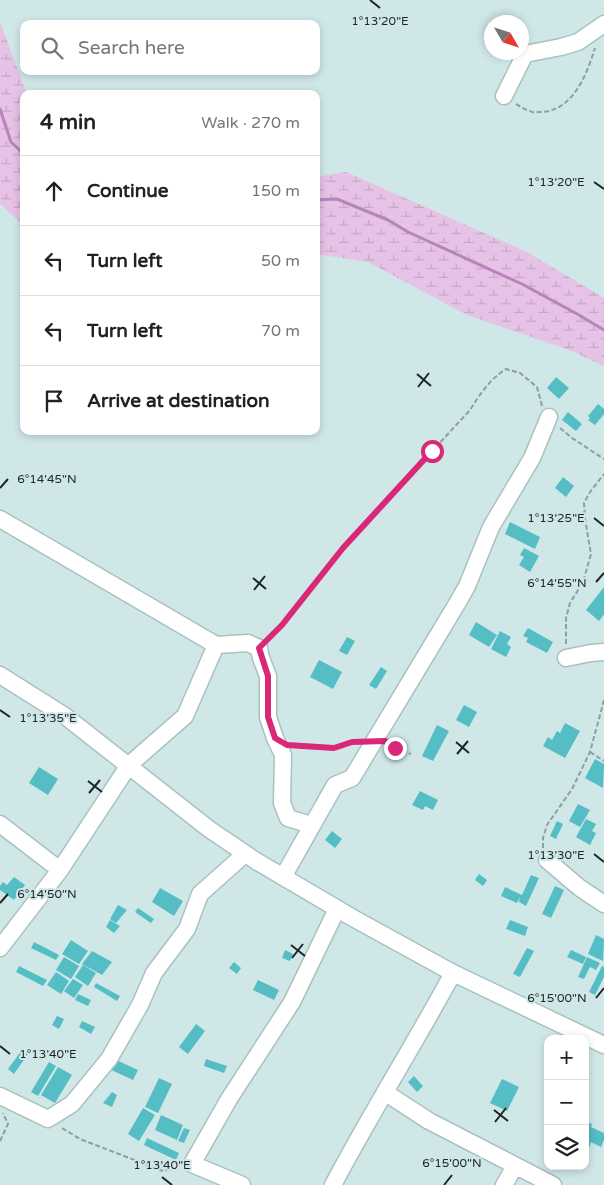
<!DOCTYPE html>
<meta charset="utf-8">
<style>
:root{--surface:#fff;--page:#f2f2f2;--text:#222;--muted:#767676;--line:#e0e0e0}
body{margin:0;font-family:"Varela Round",sans-serif;background:var(--page);color:var(--text)}
.controls{position:absolute;right:15px;bottom:15px;display:grid;overflow:hidden;border-radius:10px;box-shadow:0 2px 8px #0003}
.controls button{width:45px;height:45px;display:grid;place-items:center;padding:0;border:0;border-bottom:1px solid var(--line);background:var(--surface);color:var(--text);font:25px sans-serif}
.compass{position:absolute;left:484px;top:15px;width:45px;height:45px;border-radius:50%;background:var(--surface);box-shadow:0 2px 8px #0003;rotate:129deg}
.stop{position:absolute;width:15px;height:15px;margin:-11px;border:4px solid #db2777;border-radius:50%;background:#fff}
.stop.end{background:#db2777;border-color:#fff;box-shadow:0 1px 5px #0008}
.list{margin:0;padding:0;list-style:none}
h2{display:flex;justify-content:space-between;align-items:center;height:65px;margin:0;padding:0 20px;font-size:21px}
h2 small{font-size:16px;font-weight:400;color:var(--muted)}
.list li{display:grid;grid-template-columns:32px 1fr auto;gap:15px;align-items:center;box-sizing:border-box;height:70px;padding:0 20px;border-top:1px solid var(--line)}
.list b{display:block;font-size:19px;white-space:nowrap}
.list em{font-size:16px;font-style:normal;color:var(--muted)}
.icon{flex:none;width:28px;height:28px;fill:none;stroke:currentColor;stroke-width:2;stroke-linecap:round;stroke-linejoin:round}
.map{position:relative;flex:none;width:604px;height:1185px;overflow:hidden}
.search{position:absolute;background:var(--surface);box-shadow:0 2px 8px #0003;left:20px;top:20px;width:300px;height:55px;display:flex;align-items:center;gap:12px;box-sizing:border-box;padding:0 18px;border-radius:10px;color:var(--muted);font-size:19px}
.panel{position:absolute;background:var(--surface);box-shadow:0 2px 8px #0003;left:20px;top:90px;width:300px;height:345px;border-radius:10px}
.map>svg:first-child{display:block}
.wetland{fill:url(#wetland-marsh)}
.lines{fill:none;stroke-linecap:round;stroke-linejoin:round}
.stream{stroke:#b885bb;stroke-width:3}
.building{fill:#55bdc4}
.minor-casing{stroke:#aac0c1;stroke-width:19}
.path{stroke:#8d9fa0;stroke-width:2;stroke-dasharray:5 2.5;stroke-linecap:butt}
.minor{stroke:#fff;stroke-width:16}
.route{stroke:#db2777;stroke-width:6}
.ticks{fill:none;stroke:#1d2526;stroke-width:2}
.ticks-label{font-size:12px;text-anchor:middle;fill:#1d2526;stroke:#d0e7e8;stroke-width:4;stroke-linejoin:round;paint-order:stroke}
</style>
<div class="map">
<svg width="604" height="1185" viewBox="0 0 604 1185">
<defs>
<pattern id="wetland-marsh" width="20" height="14" patternUnits="userSpaceOnUse" patternTransform="scale(1.25)"><rect width="20" height="14" fill="#e6c2e7"/><path d="M1 5h8M5 5V1M11 12h8M15 12V8" fill="none" stroke="#c5a7c6"/></pattern>
</defs>
<rect width="100%" height="100%" fill="#d0e7e8"/>
<path class="wetland" d="M0,22l27,72h-3v132l-24,-22z
M346,172l181,80 77,46v68l-35,-16 -102,-35 -99,-53 -52,-8v-77z"/>
<g class="lines">
<path class="stream" d="M0,109l11,33 13,12
M316,200l21,-1 51,21 20,12 114,52 57,31 25,15"/>
</g>
<path class="building" d="M556,377l13,11 -10,11 -12,-11z
M598,404l6,5v5l-9,11 -7,-5 2,-2 -2,-2z
M568,412l14,12 -6,7 -14,-11z
M563,477l11,9 -8,11 -11,-9z
M510,522l30,15 -5,12 -30,-15z
M524,548l15,8 -9,16 -11,-7 5,-8 -4,-2z
M604,587v27l-5,7 -13,-11z
M476,622l21,13 -8,12 -20,-12z
M528,628l25,14 -6,11 -21,-11 2,-4 -5,-2z
M500,631l11,6 -4,7 4,3 -5,10 -15,-8z
M347,637l8,4 -8,14 -8,-4z
M319,660l23,12 -9,17 -23,-12z
M381,667l6,4 -11,18 -7,-4z
M464,705l13,7 -8,15 -13,-7z
M565,723l15,8 -15,27 -22,-12 5,-9 4,3 5,-9 3,2z
M437,725l12,6 -16,30 -11,-5z
M595,759l9,5 -1,24 -18,-10z
M39,767l19,12 -10,16 -19,-12z
M420,791l18,9 -5,10 -8,-4 -2,4 -11,-5z
M578,804l12,6 -10,17 -11,-6z
M586,819l10,5 -4,7 4,2 -6,12 -14,-8z
M557,821l6,3 -7,15 -6,-3z
M332,831l10,8 -7,9 -10,-8z
M479,874l8,6 -4,6 -8,-6z
M531,875l8,3 -13,28 -7,-4 1,-5 -3,6 -16,-7 4,-9 17,8z
M14,877l11,8 -11,15 -14,-10v-4l3,-4 4,3z
M555,886l9,4 -13,28 -9,-4z
M160,888l23,13 -9,15 -22,-14z
M118,905l9,5 -11,13 -6,-4z
M138,908l16,11 -3,4 -16,-11z
M110,920l10,6 -6,7 -8,-6z
M510,920l18,7 -3,9 -19,-7z
M596,935l8,4 -1,22 -15,-7z
M71,940l17,11 -9,13 -17,-10z
M34,942l25,13 -3,5 -25,-12z
M527,948l7,3 -14,26 -7,-3z
M285,950l8,4 -3,7 -8,-3z
M571,950l15,7 -3,7 -16,-7z
M92,951l20,11 -10,13 -20,-11z
M64,957l15,9 -8,13 -15,-9z
M587,957l13,6 -4,7 -6,-3 -6,12 -6,-2z
M234,962l7,6 -4,6 -8,-6z
M83,965l13,8 -8,13 -13,-9z
M19,966l28,14 -4,6 -27,-14z
M602,966l2,1v10l-9,18 -6,-3z
M56,972l13,9 -8,13 -14,-9z
M73,979l10,6 -9,13 -10,-7z
M258,980l21,10 -5,10 -21,-10z
M96,983l24,13 -3,5 -23,-14z
M78,994l13,6 -3,6 -13,-6z
M57,1016l7,3 -5,10 -7,-4z
M82,1021l13,6 -4,7 -12,-7z
M196,1024l9,7 -17,23 -9,-7z
M22,1050l6,4 -14,20 -6,-5z
M112,1058l26,12 -5,10 -26,-12z
M206,1059l21,7 -3,7 -20,-7z
M49,1062l7,4 -18,30 -7,-4z
M58,1067l14,8 -17,28 -14,-8z
M414,1076l9,10 -6,6 -9,-10z
M159,1078l13,6 -14,29 -13,-6z
M502,1079l17,8 -12,24 -17,-8z
M112,1092l5,3 -5,12 -9,-4z
M143,1108l12,7 -16,26 -11,-7z
M161,1115l22,10 -6,15 -22,-10z
M585,1121l7,3 -1,3 13,6v7l-3,7 -10,-5 -2,6 -4,-2v-6l4,-8 -4,-2z
M184,1128l6,2 -6,13 -6,-2z
M147,1138l32,15 -3,7 -32,-15z"/>
<g class="lines">
<g class="minor-casing">
<path id="minor" d="M504,96l21,-42 36,-7 17,-5 26,-18
M0,519l216,126 32,-2 11,5 2,10 7,18v41l7,21 8,17 -1,48 6,15 23,7
M566,658l25,-5 13,-1
M0,675l65,41 144,113 47,32 97,57 100,55 151,72
M0,824l60,46
M547,860l33,28 24,16
M283,877l52,-92 17,-7 106,-176 9,-16 24,-59 41,-69 17,-41
M0,948l60,-78 69,-105 56,-49 31,-71
M386,1093l43,28 124,64
M0,1096l48,23 24,-15 37,-45 31,-54 14,-32 33,-44 13,-35 45,-40
M242,1185l-50,-21 37,-65 63,-97 45,-93
M333,1185c38,-72 81,-140 120,-212
M504,1185l11,-19"/>
</g>
<path class="path" d="M516,104c4,2 9,6 14,7 3,2 8,1 11,1 32,-1 46,-38 54,-64
M560,428l12,10 32,21
M268,640l14,-15 61,-77 127,-138c10,-16 20,-31 36,-41l14,4 17,14 5,19
M566,644v-26l4,-15 13,-21 8,-28 -6,-35 -1,-16 6,-11 14,-18
M389,743l6,5 16,6
M293,746l41,2 23,-6
M590,752l14,9
M543,848v-10l4,-13 25,-36 18,-37 14,-52
M62,1128l18,11 83,32 17,-4
M0,1141l8,-17 -5,-11"/>
<use href="#minor" class="minor"/>
</g>
<g class="lines">
<path class="route" d="M395,748l-10,-7 -33,1 -18,6 -47,-3 -12,-7 -7,-21v-41l-9,-28 23,-23 61,-77 89,-97"/>
</g>
<path class="ticks" d="M370,0l10,8M594,182l10,7M417,374l14,12M418,387l11,-14M0,488l8,-9M594,518l10,8M253,578l13,11M596,582l8,-9M254,590l11,-14M0,710l10,7M456,742l13,11M457,754l11,-13M88,781l14,11M89,793l11,-13M594,854l10,8M0,903l8,-9M291,945l14,11M292,958l11,-14M596,998l8,-10M0,1046l10,8M494,1110l14,11M495,1122l11,-14M162,1177l10,8M444,1185l8,-10"/>
<g class="ticks-label">
<text x="380" y="25">1°13'20"E</text>
<text x="556" y="186">1°13'20"E</text>
<text x="47" y="483">6°14'45"N</text>
<text x="556" y="522">1°13'25"E</text>
<text x="557" y="587">6°14'55"N</text>
<text x="48" y="722">1°13'35"E</text>
<text x="556" y="859">1°13'30"E</text>
<text x="47" y="898">6°14'50"N</text>
<text x="557" y="1002">6°15'00"N</text>
<text x="48" y="1058">1°13'40"E</text>
<text x="452" y="1167">6°15'00"N</text>
<text x="162" y="1169">1°13'40"E</text>
</g>
</svg>
<div class="controls">
<button>+</button>
<button>−</button>
<button><svg class="icon" aria-label="layers" viewBox="0 0 24 24"><path d="M12 4l9 5-9 5-9-5zM3 14l9 5 9-5"/></svg></button>
</div>
<svg class="compass" viewBox="-18 -18 36 36"><path d="M0-13l5 13h-10z" fill="#e53935"/><path d="M0 13l5-13h-10z" fill="#767676"/></svg>
<div class="stop" style="left:432px;top:451px"></div>
<div class="stop end" style="left:395px;top:748px"></div>
<div class="search"><svg class="icon" aria-label="search" viewBox="0 0 24 24"><circle cx="10" cy="10" r="6"/><path d="M15 15l6 6"/></svg>Search here</div>
<section class="panel">
<h2>4 min<small>Walk · 270 m</small></h2>
<ul class="list">
<li><svg class="icon" aria-label="ahead" viewBox="0 0 24 24"><path d="M12 20V5M6 11l6-6 6 6"/></svg><div><b>Continue</b></div><em>150 m</em></li>
<li><svg class="icon" aria-label="left" viewBox="0 0 24 24"><path d="M17 20v-9H6M10 6l-5 5 5 5"/></svg><div><b>Turn left</b></div><em>50 m</em></li>
<li><svg class="icon" aria-label="left" viewBox="0 0 24 24"><path d="M17 20v-9H6M10 6l-5 5 5 5"/></svg><div><b>Turn left</b></div><em>70 m</em></li>
<li><svg class="icon" aria-label="arrive" viewBox="0 0 24 24"><path d="M6 21V4h12l-3 4 3 4H6"/></svg><div><b>Arrive at destination</b></div></li>
</ul>
</section>
</div>
